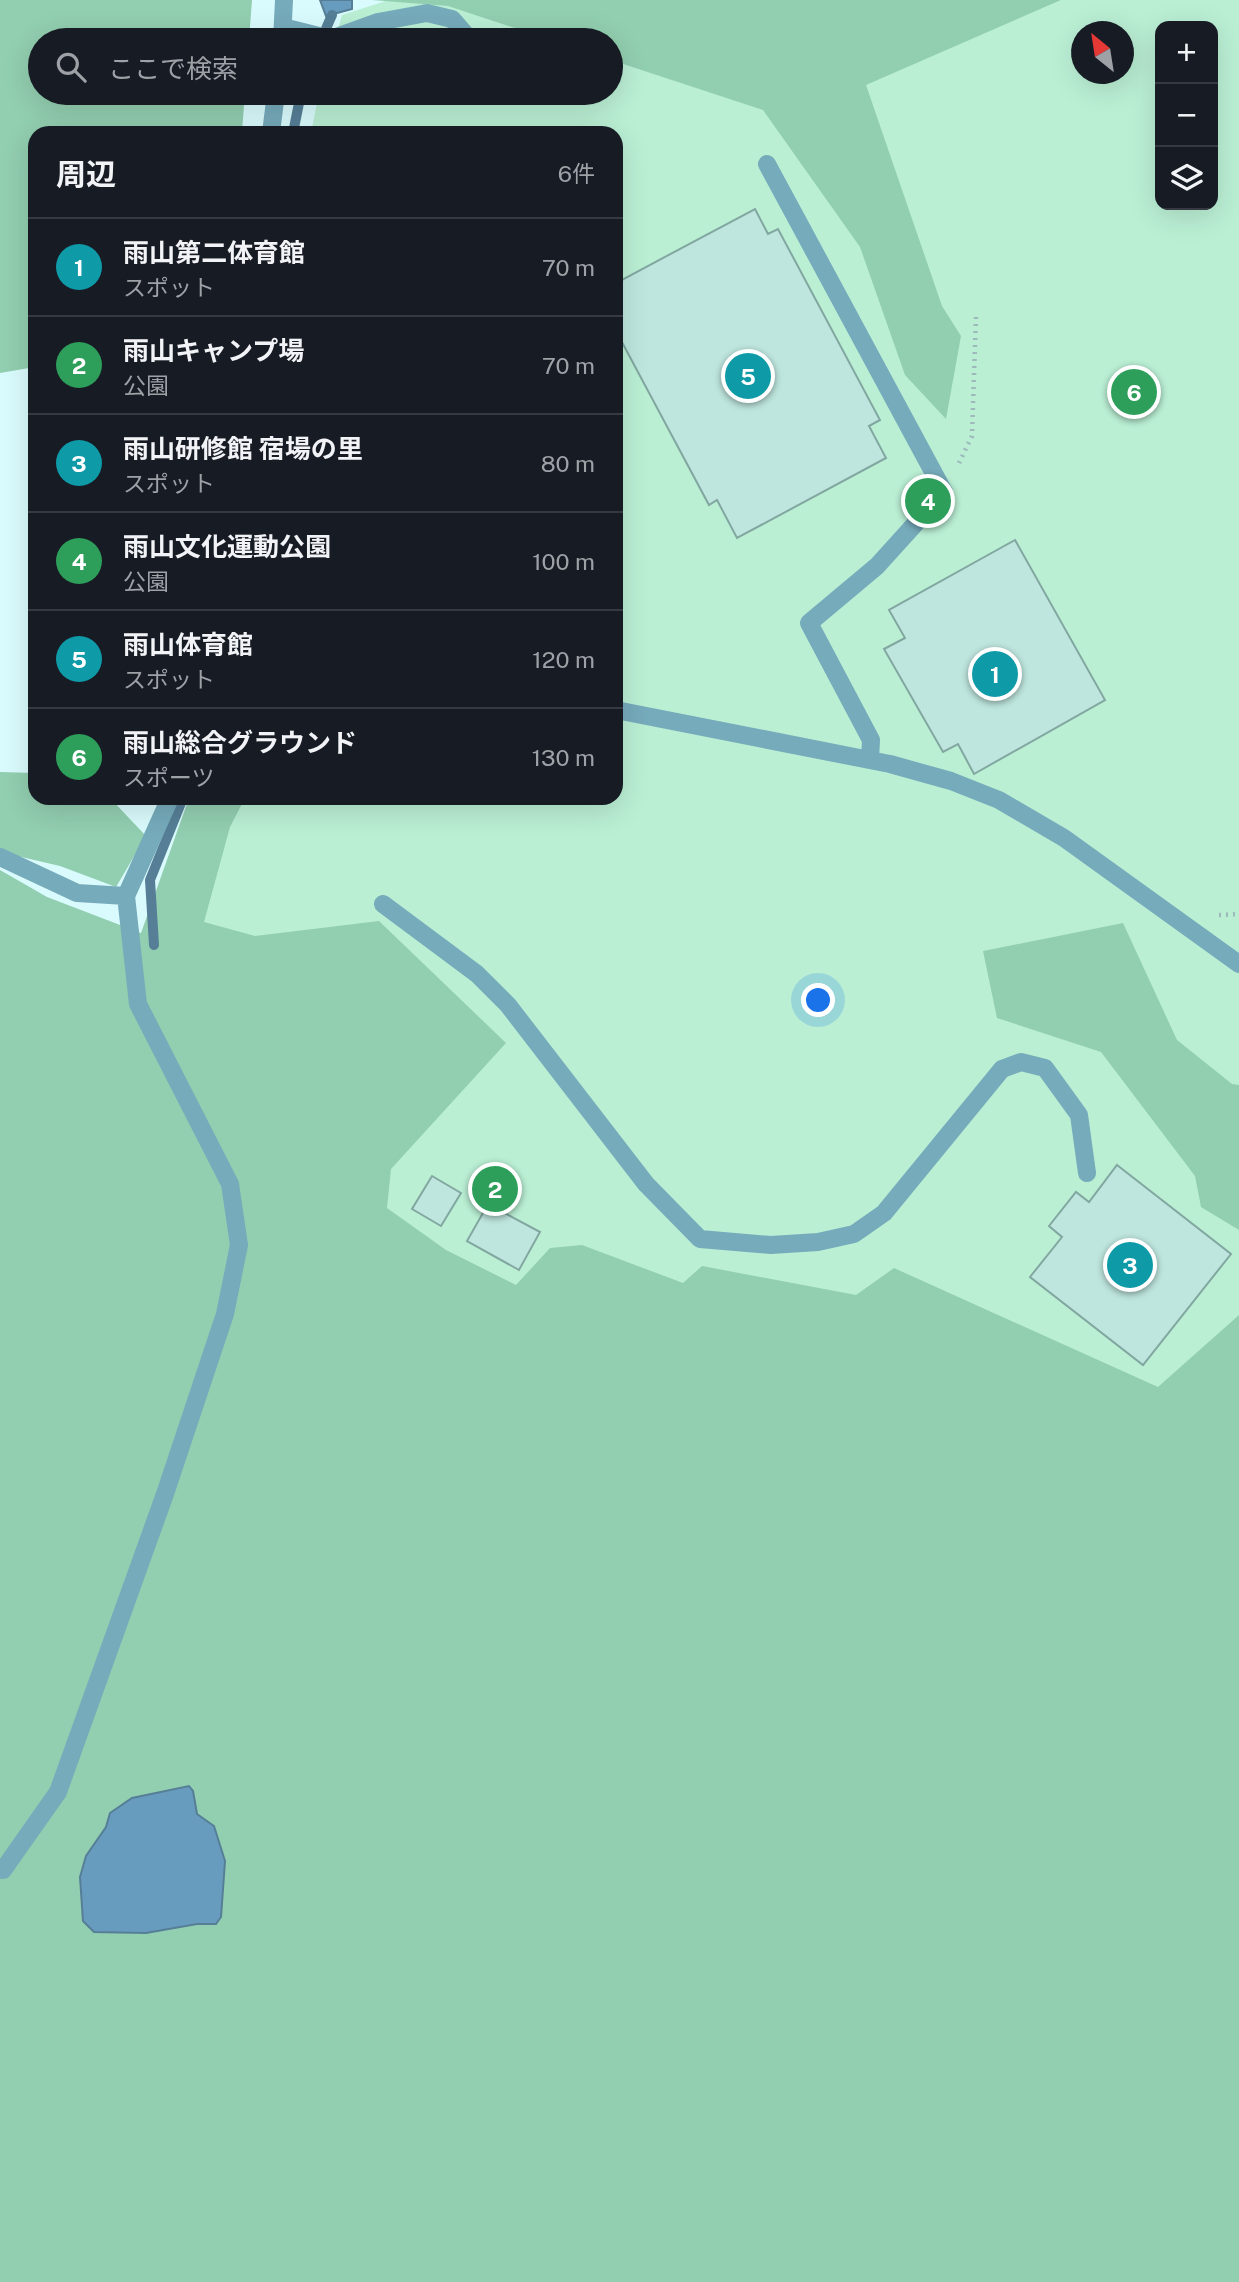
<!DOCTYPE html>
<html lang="ja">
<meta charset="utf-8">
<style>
:root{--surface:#171b24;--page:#20242c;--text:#f1f3f6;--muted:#9ea1a6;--line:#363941;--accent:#2563eb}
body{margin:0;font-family:"Public Sans","Noto Sans JP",sans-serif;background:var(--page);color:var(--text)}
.controls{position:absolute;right:21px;top:21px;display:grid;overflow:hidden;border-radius:14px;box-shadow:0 7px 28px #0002}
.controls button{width:63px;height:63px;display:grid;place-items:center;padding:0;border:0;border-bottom:2px solid var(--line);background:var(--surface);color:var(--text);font:35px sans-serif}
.compass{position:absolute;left:1071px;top:21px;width:63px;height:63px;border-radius:50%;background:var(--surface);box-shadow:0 7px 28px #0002;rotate:330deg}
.you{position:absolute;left:819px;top:1001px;width:24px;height:24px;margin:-18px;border:5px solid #fff;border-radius:50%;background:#1a73e8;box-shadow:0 0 0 10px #1a73e833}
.badge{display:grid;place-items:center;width:46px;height:46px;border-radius:50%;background:var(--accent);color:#fff;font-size:23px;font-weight:700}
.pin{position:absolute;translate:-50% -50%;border:4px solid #fff;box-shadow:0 2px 7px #0006}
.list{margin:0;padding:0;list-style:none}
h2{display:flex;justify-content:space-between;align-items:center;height:91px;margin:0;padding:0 28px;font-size:30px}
h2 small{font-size:23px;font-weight:400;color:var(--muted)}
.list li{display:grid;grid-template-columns:46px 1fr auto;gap:21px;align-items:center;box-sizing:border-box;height:98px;padding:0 28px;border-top:2px solid var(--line)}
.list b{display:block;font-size:26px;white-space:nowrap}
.list p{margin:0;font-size:23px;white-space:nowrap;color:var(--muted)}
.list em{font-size:23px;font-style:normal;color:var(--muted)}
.icon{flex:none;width:38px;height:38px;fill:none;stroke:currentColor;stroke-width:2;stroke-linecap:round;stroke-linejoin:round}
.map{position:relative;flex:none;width:1239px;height:2282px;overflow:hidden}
.search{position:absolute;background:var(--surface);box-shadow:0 7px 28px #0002;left:28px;top:28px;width:595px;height:77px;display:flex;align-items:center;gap:18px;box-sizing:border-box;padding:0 24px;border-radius:38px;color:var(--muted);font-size:26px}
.panel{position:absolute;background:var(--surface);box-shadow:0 7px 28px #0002;left:28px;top:126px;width:595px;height:679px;border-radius:21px}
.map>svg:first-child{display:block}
.green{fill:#baefd4;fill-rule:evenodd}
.forest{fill:#92ceb0}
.water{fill:#689cbe;stroke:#567f97;stroke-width:2}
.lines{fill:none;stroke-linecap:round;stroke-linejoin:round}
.stream{stroke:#567f97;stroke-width:10}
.building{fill:#bee6de;stroke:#81a7a0;stroke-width:2}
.path{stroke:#9db9bb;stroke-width:4.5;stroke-dasharray:2 5;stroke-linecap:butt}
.minor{stroke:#76abbb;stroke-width:18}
</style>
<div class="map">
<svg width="1239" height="2282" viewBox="0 0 1239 2282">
<rect width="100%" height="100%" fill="#dafbfd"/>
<path class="green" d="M389,0h850v1341l-83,63 -648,-97 -131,-88 -205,-289 48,-132h396v-665h-305l8,-40h292v-53h-276l7,-25zM1160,26h53v179h-53zM1082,32h42v42h-42z"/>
<path class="forest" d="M0,0h252l-3,40h-209v53h205l-3,38 -207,2v234l-35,6z
M372,0h689l-195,85 76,221 19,30 -15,83 -41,-44 -45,-128 -97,-137 -152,-50v-20h-60l-103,-34z
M0,772l35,1v25h75l36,38 -30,51 -56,-21 -60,-14z
M189,798h56l-15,29 -26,95 51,14 124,-15 127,122 -115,126 -4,39 59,42 70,35 34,-37 32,-3 101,38 19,-17 154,29 38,-27 264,119 81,-72v967h-1239v-1412l47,27 94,36z
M1123,923l54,117 55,44 7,1v145l-38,-23 -6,-31 -94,-124 -104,-34 -14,-67z"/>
<path class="water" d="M320,0h32v9l-26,7z
M189,1786l4,5 4,23 17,12 11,35 -4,56 -5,7h-19l-51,9 -52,-1 -11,-11 -3,-44 6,-21 20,-29 4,-14 22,-15z"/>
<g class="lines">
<path class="stream" d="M321,40l11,-25
M293,133l8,-40
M154,945l-4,-65 33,-82"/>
</g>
<path class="building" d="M755,209l13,25 10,-5 102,191 -11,6 17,32 -149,80 -20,-38 -8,5 -93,-174v-48z
M1015,540l90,160 -131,74 -16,-30 -15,8 -59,-103 21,-11 -16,-28z
M1117,1165l114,89 -88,111 -113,-88 32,-40 -13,-11 27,-34 13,10z
M432,1176l29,17 -20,33 -29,-17z
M488,1204l52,28 -21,38 -52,-29z"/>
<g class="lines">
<path class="path" d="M959,463l13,-27 4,-120
M1219,915l20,-1"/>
<path class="minor" d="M283,27l48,12 47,-17 49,-9 25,6 13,15
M282,40l2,-40
M271,133l5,-40
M767,164l177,328 -67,74 -68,57 62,117 -1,20
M616,710l274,54 61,17 48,19 65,38 175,126
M0,857l77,36 49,3
M383,904l94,70 31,31 138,179 54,55 71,6 47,-3 36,-8 30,-21 118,-144 19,-7 24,6 34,47 8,58
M3,1870l55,-78 107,-298 60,-180 14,-69 -9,-61 -92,-180 -12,-108 44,-98"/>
</g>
</svg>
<div class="controls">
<button>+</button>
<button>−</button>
<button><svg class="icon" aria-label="layers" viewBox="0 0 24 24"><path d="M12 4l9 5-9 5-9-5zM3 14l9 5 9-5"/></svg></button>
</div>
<svg class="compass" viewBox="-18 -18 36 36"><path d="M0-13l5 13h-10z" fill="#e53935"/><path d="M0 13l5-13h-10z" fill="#9ea1a6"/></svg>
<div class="you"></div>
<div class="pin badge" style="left:995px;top:674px;background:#0f9aa8">1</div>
<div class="pin badge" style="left:495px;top:1189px;background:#2e9e5b">2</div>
<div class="pin badge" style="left:1130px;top:1265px;background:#0f9aa8">3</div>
<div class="pin badge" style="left:928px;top:501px;background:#2e9e5b">4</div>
<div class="pin badge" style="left:748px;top:376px;background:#0f9aa8">5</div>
<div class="pin badge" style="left:1134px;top:392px;background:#2e9e5b">6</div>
<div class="search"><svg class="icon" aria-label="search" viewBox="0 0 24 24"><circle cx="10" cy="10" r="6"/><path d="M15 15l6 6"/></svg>ここで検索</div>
<section class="panel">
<h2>周辺<small>6件</small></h2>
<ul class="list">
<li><span class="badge" style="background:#0f9aa8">1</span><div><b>雨山第二体育館</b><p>スポット</p></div><em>70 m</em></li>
<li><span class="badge" style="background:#2e9e5b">2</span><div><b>雨山キャンプ場</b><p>公園</p></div><em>70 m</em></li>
<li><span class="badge" style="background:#0f9aa8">3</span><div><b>雨山研修館 宿場の里</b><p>スポット</p></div><em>80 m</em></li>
<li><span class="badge" style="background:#2e9e5b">4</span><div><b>雨山文化運動公園</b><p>公園</p></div><em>100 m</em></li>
<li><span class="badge" style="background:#0f9aa8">5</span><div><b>雨山体育館</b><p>スポット</p></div><em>120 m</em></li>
<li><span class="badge" style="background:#2e9e5b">6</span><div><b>雨山総合グラウンド</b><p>スポーツ</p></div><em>130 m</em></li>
</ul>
</section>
</div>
